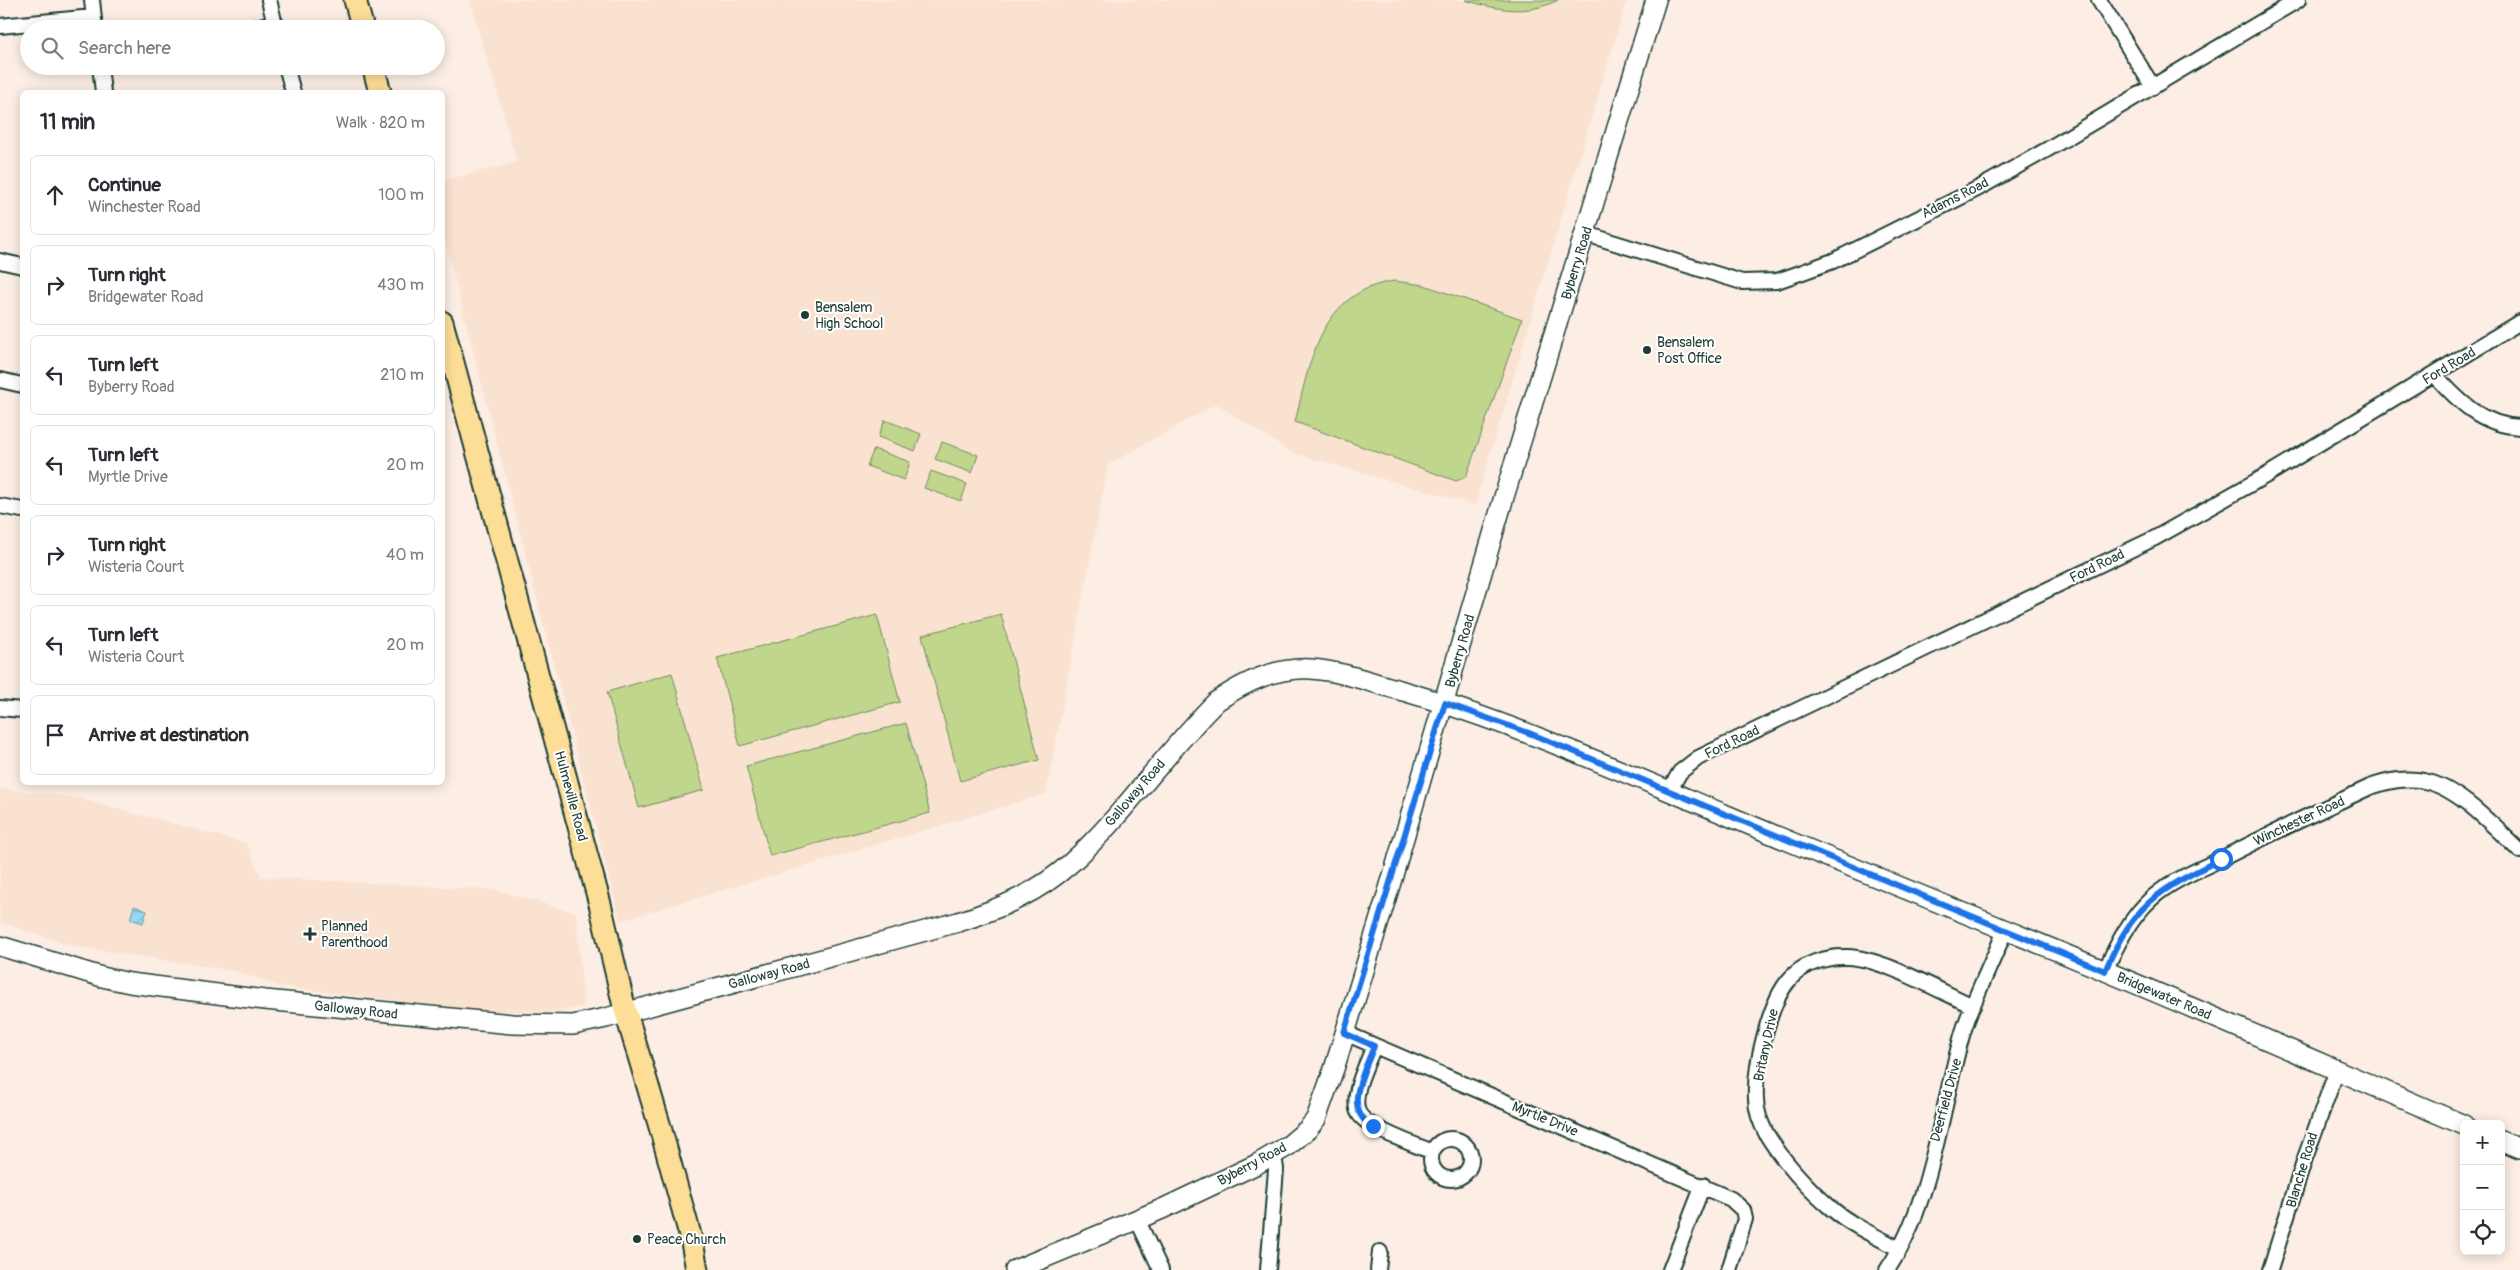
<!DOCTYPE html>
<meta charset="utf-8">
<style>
:root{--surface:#fff;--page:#f7f7f7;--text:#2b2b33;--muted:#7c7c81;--line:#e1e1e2}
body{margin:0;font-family:Pangolin,sans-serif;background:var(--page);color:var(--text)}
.controls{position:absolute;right:15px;bottom:15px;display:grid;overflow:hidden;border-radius:8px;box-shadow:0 2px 12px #0003}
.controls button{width:45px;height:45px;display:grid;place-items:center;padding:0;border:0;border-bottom:1px solid var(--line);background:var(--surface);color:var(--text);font:25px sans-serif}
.stop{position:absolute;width:15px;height:15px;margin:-11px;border:4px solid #1a73e8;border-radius:50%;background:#fff}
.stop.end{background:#1a73e8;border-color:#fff;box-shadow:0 1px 5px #0008}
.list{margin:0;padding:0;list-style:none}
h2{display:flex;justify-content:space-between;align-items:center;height:65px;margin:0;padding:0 20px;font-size:21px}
h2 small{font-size:16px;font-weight:400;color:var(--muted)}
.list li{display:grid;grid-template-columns:32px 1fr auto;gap:15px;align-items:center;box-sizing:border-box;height:80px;margin:0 10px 10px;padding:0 10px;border:1px solid var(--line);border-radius:8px}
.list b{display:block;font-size:19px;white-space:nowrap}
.list p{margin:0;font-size:16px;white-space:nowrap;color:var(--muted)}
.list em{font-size:16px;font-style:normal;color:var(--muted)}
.icon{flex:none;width:28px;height:28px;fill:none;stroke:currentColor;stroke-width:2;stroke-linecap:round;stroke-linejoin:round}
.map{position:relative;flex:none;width:2520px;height:1270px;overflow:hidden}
.search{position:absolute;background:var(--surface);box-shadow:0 2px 12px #0003;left:20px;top:20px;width:425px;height:55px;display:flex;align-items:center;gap:12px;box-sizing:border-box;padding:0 18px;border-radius:28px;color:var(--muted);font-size:19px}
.panel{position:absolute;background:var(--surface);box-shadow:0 2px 12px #0003;left:20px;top:90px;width:425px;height:695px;border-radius:8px}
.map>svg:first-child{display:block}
.built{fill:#fae2d1}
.grass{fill:#c0d68c;stroke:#708a60}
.water{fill:url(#water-waves);stroke:#659aa8}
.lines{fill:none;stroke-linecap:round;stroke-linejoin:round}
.street-casing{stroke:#1f3d34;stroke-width:18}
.secondary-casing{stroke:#1f3d34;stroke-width:22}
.primary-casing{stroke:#1f3d34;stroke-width:25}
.street{stroke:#fff;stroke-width:14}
.secondary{stroke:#fff;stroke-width:19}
.primary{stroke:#fdde96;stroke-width:21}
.route{stroke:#1a73e8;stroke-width:6}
.poi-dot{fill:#1f3d34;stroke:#fff;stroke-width:2}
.labels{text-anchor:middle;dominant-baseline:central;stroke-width:4;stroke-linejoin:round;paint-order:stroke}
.street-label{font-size:14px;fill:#1f3d34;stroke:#fff}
.poi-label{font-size:14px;fill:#1f3d34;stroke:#fff;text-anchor:start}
</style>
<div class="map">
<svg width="2520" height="1270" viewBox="0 0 2520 1270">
<defs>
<pattern id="water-waves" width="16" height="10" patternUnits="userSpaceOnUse" patternTransform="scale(1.25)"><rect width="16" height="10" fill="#93d8f5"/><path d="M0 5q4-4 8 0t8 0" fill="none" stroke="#7ebad3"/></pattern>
</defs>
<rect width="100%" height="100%" fill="#fceee4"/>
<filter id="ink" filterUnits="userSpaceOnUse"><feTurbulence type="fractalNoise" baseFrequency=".02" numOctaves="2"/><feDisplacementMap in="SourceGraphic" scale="10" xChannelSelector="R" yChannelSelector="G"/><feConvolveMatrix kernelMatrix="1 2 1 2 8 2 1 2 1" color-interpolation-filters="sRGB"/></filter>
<g filter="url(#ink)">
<path class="built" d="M470,0h1157l-152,505 -183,-52 -76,-49 -108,61 -62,329 -426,127 -177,-687 -1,-53 75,-19z
M0,789l73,8 173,46 15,34 236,13 79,23 8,93 -29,6 -79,-1 -198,-25 -43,-15 -164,-25 -71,-24z"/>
<path class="grass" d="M1465,0h93c-31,16 -60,10 -93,0z
M1394,281l30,4 98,34 -56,158 -10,4 -161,-59c15,-61 25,-130 99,-141z
M885,420l36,14 -6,17 -37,-14z
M942,442l36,13 -6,18 -37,-14z
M874,449l36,13 -6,18 -37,-14z
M931,471l36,13 -6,17 -37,-13z
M1001,614l38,146 -79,21 -38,-146z
M877,615l23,87 -160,44 -23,-88z
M672,673l32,117 -65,18 -32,-116z
M906,723l24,90 -160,43 -24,-90z"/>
<path class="water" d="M134,906l13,5 -4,12 -13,-4z"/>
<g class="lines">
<g class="street-casing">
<path id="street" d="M92,0l3,29
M269,0l7,29
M2099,0l54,87
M0,26l93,-9
M250,29l25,-7
M100,66l3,26
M286,66l7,26
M1586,234l156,48 35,-1 23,-8 33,-12 146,-73 69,-39 250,-149
M0,261l22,5
M2435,375c24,27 47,50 85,52
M0,380l22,5
M0,506l22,4
M0,708l22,2
M1669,791l11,-19 18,-14 457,-220 112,-63 253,-153
M2105,971c12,-27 25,-53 47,-73 19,-17 44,-27 67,-38 50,-26 100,-49 151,-73 18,-6 35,-10 54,-6 34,6 71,47 96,70
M1345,1033l386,166 12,11 2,9 -16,51
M1374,1046c-7,19 -21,43 -17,63 3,18 58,35 75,43
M1431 1159a20 20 0 1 1 40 0a20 20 0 1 1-40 0Z
M1137,1219l24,51
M1900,1249c-23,-12 -49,-24 -68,-40 -24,-20 -49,-48 -65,-74 -6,-11 -11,-24 -11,-36 -2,-31 13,-96 33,-119 13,-16 37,-24 58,-23 36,1 92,34 126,49
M1268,1270l8,-101 -2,-14
M1378,1270l2,-18
M1670,1270l33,-85
M1887,1270c45,-65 54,-163 76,-238 11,-35 29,-68 42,-102
M2270,1270l35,-112 32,-88"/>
</g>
<g class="secondary-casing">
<path id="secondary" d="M0,946l102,31 28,6 135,17 247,24 61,1 33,-7 352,-96c42,-13 81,-30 114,-60 52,-47 94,-111 145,-161 28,-19 59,-34 94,-32 30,2 62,14 92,22 110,32 215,79 321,123 99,42 199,82 299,123 148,60 294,125 441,188
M2501,1141l19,8
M1015,1270l147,-61 95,-45 31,-18 20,-17 8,-10 19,-53 56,-184 113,-385 152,-497"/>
</g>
<g class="primary-casing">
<path id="primary" d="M355,0l8,29
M373,66l7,26
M442,322l158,582 24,102 36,121 32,115 5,28"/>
</g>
<use href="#street" class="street"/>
<use href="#secondary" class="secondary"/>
<use href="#primary" class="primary"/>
</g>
</g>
<g class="lines" filter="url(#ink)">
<path class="route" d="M1373,1126c-32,-16 -8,-55 1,-80l-30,-13 101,-330 84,30 576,238c28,-67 54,-81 116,-112"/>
</g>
<g class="poi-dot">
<circle cx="805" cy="315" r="5"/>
<circle cx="1647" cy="350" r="5"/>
<path d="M307.5 926.5h5v5h5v5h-5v5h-5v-5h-5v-5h5z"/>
<circle cx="637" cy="1239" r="5"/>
</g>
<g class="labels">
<g class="street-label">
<text transform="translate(1955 198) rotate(-27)">Adams Road</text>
<text transform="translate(1577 263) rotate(-73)">Byberry Road</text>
<text transform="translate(2449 366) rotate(-31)">Ford Road</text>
<text transform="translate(2097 566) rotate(-26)">Ford Road</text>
<text transform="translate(1460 651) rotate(-74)">Byberry Road</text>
<text transform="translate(1732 742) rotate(-26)">Ford Road</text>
<text transform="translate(1135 793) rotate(-49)">Galloway Road</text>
<text transform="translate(571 796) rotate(75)">Hulmeville Road</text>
<text transform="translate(2299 821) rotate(-25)">Winchester Road</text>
<text transform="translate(769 974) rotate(-15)">Galloway Road</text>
<text transform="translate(2164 996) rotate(23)">Bridgewater Road</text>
<text transform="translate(356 1010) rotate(6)">Galloway Road</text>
<text transform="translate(1766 1045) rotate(-78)">Britany Drive</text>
<text transform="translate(1946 1100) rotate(-75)">Deerfield Drive</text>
<text transform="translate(1545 1119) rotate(22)">Myrtle Drive</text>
<text transform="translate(1252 1164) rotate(-28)">Byberry Road</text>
<text transform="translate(2302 1170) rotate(-73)">Blanche Road</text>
</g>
<g class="poi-label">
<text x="815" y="307">Bensalem<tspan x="815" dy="16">High School</tspan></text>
<text x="1657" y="342">Bensalem<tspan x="1657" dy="16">Post Office</tspan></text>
<text x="321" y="926">Planned<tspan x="321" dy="16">Parenthood</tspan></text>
<text x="647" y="1239">Peace Church</text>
</g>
</g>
</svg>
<div class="controls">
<button>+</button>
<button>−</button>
<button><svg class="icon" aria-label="locate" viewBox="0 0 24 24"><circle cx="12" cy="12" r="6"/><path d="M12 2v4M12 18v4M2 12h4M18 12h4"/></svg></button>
</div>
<div class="stop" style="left:2221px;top:859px"></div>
<div class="stop end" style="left:1373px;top:1126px"></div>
<div class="search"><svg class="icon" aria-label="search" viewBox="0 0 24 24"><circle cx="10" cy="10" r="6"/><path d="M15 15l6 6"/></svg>Search here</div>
<section class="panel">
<h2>11 min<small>Walk · 820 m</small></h2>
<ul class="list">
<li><svg class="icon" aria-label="ahead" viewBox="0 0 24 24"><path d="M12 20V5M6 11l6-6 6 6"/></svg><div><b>Continue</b><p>Winchester Road</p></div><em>100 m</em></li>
<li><svg class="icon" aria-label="right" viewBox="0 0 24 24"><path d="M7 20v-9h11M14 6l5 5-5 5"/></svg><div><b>Turn right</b><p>Bridgewater Road</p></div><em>430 m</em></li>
<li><svg class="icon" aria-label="left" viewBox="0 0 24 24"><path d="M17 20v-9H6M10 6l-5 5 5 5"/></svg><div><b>Turn left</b><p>Byberry Road</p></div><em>210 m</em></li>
<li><svg class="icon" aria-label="left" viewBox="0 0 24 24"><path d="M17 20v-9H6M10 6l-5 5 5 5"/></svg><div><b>Turn left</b><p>Myrtle Drive</p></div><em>20 m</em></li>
<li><svg class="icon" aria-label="right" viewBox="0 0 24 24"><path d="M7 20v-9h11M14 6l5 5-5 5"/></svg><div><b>Turn right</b><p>Wisteria Court</p></div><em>40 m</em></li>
<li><svg class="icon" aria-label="left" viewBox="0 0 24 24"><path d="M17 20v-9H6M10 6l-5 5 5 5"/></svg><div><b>Turn left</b><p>Wisteria Court</p></div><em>20 m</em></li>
<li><svg class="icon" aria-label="arrive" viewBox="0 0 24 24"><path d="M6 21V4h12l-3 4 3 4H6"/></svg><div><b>Arrive at destination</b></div></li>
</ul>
</section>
</div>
